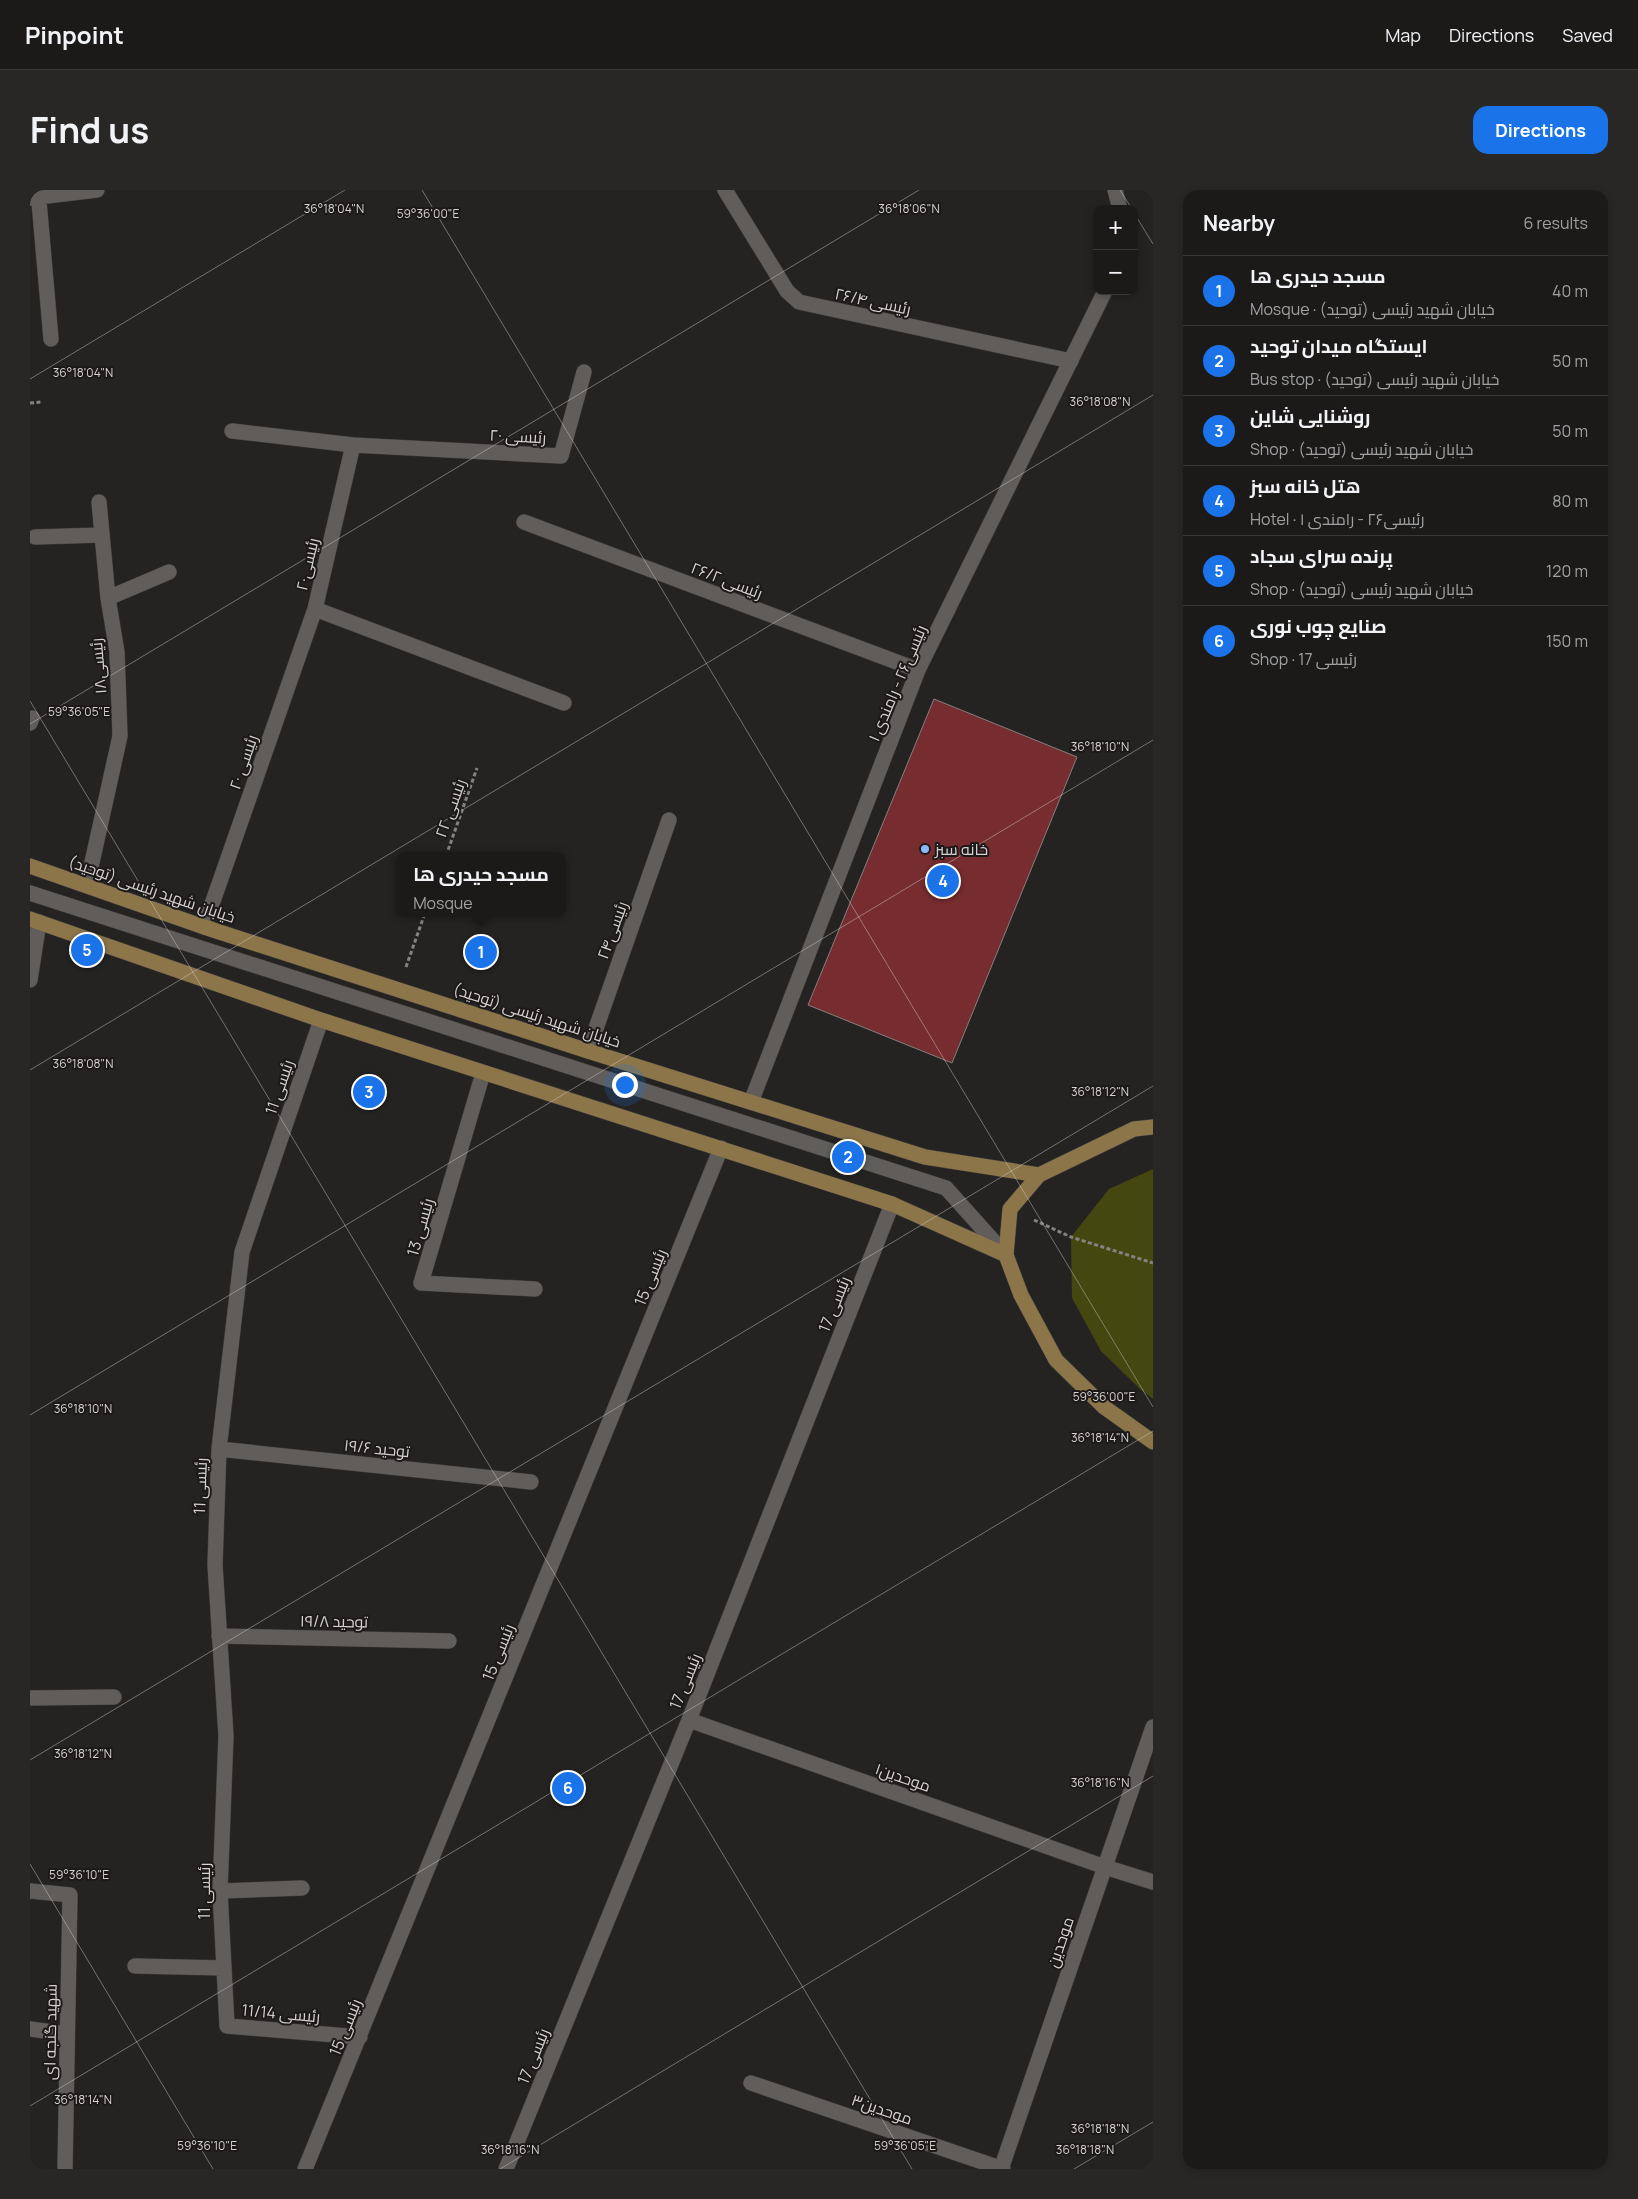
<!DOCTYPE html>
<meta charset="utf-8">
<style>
:root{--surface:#1c1a19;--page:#292726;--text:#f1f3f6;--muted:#a0a1a2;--line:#3a3838;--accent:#1a73e8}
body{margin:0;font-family:Manrope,Cairo,sans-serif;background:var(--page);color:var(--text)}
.controls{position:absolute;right:15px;top:15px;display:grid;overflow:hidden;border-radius:10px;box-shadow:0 2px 8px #0003}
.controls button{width:45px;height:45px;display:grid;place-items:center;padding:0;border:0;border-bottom:1px solid var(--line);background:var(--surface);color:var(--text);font:25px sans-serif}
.you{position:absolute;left:594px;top:894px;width:18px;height:18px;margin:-12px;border:4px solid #fff;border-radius:50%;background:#1a73e8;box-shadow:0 0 0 8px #1a73e833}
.badge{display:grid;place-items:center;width:32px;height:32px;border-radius:50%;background:var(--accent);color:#fff;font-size:16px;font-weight:700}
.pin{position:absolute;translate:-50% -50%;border:2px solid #fff;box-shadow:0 1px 5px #0006}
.popup{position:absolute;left:366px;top:662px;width:170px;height:65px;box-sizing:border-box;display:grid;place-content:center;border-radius:10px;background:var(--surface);filter:drop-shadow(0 1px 4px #0005);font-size:16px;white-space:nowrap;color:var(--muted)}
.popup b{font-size:19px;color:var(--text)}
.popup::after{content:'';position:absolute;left:50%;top:100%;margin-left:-10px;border:10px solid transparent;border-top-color:var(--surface)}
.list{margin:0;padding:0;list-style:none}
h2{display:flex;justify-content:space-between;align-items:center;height:65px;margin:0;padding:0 20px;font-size:21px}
h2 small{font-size:16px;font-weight:400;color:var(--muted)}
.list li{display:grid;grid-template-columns:32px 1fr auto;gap:15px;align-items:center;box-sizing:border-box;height:70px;padding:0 20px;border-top:1px solid var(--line)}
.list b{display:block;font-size:19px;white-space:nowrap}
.list p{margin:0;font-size:16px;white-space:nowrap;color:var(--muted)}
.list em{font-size:16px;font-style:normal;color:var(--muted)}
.map{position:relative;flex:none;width:1123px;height:1979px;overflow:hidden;border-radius:15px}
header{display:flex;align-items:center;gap:30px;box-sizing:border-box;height:70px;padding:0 25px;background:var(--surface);border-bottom:1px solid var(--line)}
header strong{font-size:24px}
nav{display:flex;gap:28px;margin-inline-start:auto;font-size:18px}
.intro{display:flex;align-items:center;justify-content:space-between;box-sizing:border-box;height:120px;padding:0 30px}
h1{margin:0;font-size:35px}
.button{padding:12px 22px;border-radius:15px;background:var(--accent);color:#fff;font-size:18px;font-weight:700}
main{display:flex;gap:30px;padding:0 30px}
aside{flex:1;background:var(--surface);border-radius:15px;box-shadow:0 2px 8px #0003}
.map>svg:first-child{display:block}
.green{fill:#444710}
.building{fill:#772c2f;stroke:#83807f}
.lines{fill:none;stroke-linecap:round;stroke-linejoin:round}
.service-casing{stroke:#42403f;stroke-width:16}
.minor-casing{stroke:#42403f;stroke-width:16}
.tertiary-casing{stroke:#42403f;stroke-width:16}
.primary-casing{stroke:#42403f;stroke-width:16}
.path{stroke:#858381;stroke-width:3;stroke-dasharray:4 2.5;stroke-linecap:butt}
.service{stroke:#605d5b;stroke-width:15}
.minor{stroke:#605d5b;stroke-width:15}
.tertiary{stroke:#605d5b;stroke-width:15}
.primary{stroke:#8c7549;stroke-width:15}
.ticks{fill:none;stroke:#d5d3d2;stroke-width:1;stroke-opacity:0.45}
.poi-dot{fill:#8cb9fc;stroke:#1c1918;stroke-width:2}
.labels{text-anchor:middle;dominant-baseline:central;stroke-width:4;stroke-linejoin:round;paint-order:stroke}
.street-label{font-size:16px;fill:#d5d3d2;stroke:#1c1918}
.poi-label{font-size:16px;fill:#d5d3d2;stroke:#1c1918;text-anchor:start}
.ticks-label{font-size:12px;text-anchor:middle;fill:#d5d3d2;stroke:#1c1918;stroke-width:4;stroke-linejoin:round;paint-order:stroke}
</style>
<header>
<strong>Pinpoint</strong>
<nav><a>Map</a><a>Directions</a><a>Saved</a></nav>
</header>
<div class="intro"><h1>Find us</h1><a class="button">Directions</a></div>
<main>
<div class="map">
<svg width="1123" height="1979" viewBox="0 0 1123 1979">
<rect width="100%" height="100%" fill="#252321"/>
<path class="green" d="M1123,979v230l-13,-10 -39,-38 -29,-53 -1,-61 38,-48z"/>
<path class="building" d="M904,509l143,58 -125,306 -144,-58z"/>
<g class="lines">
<g class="service-casing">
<path id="service" d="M0,703l916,295 60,67"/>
</g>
<g class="minor-casing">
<path id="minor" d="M8,0l13,149
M695,0l62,101 12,11 272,59
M1085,0l5,19
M0,8l67,-8
M323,255l208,11 23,-84
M69,312l9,96
M494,332l394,148
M5,347l67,-2
M285,419l249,94
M0,533l2,-5
M57,695l33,-149 -3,-84 -9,-54 61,-26
M174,737l111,-318 38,-164 -121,-14
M0,790l9,-58
M291,830l-79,232 -23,197 -4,116 11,171 -6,155 7,135 133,11
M558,861l81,-231
M453,883l-62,210 114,6
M721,912l167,-432 187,-379
M189,1259l312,33
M189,1446l230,5
M0,1508l84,-1
M659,1530l416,147 48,15
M0,1701l40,4 -5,274
M190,1701l82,-3
M105,1776l89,2
M0,1839l37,5
M721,1893l252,86
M275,1979l416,-1021
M476,1979l183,-449 203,-516"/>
</g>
<g class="tertiary-casing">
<path id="tertiary" d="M971,1979l152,-442"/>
</g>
<g class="primary-casing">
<path id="primary" d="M0,676l174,61 384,124 337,106 114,18
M0,729l291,101 571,184 114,51
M1123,937l-19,2 -95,46 -29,34 -4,46 15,40 35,65 48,47 49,35"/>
</g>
<path class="path" d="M0,213l11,-1
M416,666l31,-88
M376,777l19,-54
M1004,1030l37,17 82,26"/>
<use href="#service" class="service"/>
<use href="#minor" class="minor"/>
<use href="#tertiary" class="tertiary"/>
<use href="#primary" class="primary"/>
</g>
<path class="ticks" d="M392,0l731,1217M1090,0l12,19M1104,23l19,31M0,189l315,-189M0,511l882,1468M0,534l889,-534M0,880l1123,-675M0,1225l1123,-675M0,1570l1123,-674M0,1674l183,305M0,1916l1123,-675M470,1979l653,-393M1044,1979l79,-47"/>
<circle class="poi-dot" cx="895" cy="659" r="5"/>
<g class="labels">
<g class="street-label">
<text transform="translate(843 111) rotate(12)">رئیسی ۲۶/۴</text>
<text transform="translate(488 246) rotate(3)">رئیسی ۲۰</text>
<text transform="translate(277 374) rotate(-77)">رئیسی۲۰</text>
<text transform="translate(697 390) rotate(21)">رئیسی ۲۶/۲</text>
<text transform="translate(68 476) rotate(-95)">رئیسی۱۸</text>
<text transform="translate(867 493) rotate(-67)">رئیسی۲۶ - رامندی ۱</text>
<text transform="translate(213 572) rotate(-71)">رئیسی ۲۰</text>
<text transform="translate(420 618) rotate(-70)">رئیسی ۲۲</text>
<text transform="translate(122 699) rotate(19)">خیابان شهید رئیسی (توحید)</text>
<text transform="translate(582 740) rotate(-70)">رئیسی۲۴</text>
<text transform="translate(507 825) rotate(18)">خیابان شهید رئیسی (توحید)</text>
<text transform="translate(249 897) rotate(-71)">رئیسی 11</text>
<text transform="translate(390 1037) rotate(-74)">رئیسی 13</text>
<text transform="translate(620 1087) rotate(-68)">رئیسی 15</text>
<text transform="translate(804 1114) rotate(-68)">رئیسی 17</text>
<text transform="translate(347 1258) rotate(6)">توحید ۱۹/۶</text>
<text transform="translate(170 1296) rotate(-88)">رئیسی 11</text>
<text transform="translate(304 1431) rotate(1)">توحید ۱۹/۸</text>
<text transform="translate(468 1462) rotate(-68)">رئیسی 15</text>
<text transform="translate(655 1491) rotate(-68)">رئیسی 17</text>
<text transform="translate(873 1587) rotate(19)">موحدین۱</text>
<text transform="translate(174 1701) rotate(-90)">رئیسی 11</text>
<text transform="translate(1030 1752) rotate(-71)">موحدین</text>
<text transform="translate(251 1823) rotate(5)">رئیسی 11/14</text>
<text transform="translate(315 1837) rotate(-68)">رئیسی 15</text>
<text transform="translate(20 1842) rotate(-89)">شهید گنجه ای</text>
<text transform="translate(503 1866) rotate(-68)">رئیسی 17</text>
<text transform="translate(852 1919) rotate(19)">موحدین۳</text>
</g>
<g class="poi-label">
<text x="905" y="659">خانه سبز</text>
</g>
</g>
<g class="ticks-label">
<text x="879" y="23">36°18'06"N</text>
<text x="304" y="23">36°18'04"N</text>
<text x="398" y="28">59°36'00"E</text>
<text x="53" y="187">36°18'04"N</text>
<text x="1070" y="216">36°18'08"N</text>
<text x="49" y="526">59°36'05"E</text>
<text x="1070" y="561">36°18'10"N</text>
<text x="53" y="878">36°18'08"N</text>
<text x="1070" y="906">36°18'12"N</text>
<text x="1074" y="1211">59°36'00"E</text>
<text x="53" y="1223">36°18'10"N</text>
<text x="1070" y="1252">36°18'14"N</text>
<text x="53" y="1568">36°18'12"N</text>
<text x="1070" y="1597">36°18'16"N</text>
<text x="49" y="1689">59°36'10"E</text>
<text x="53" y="1914">36°18'14"N</text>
<text x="1070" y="1943">36°18'18"N</text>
<text x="177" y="1960">59°36'10"E</text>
<text x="875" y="1960">59°36'05"E</text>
<text x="480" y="1964">36°18'16"N</text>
<text x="1055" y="1964">36°18'18"N</text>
</g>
</svg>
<div class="controls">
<button>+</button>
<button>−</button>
</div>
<div class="you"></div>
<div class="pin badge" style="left:451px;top:762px">1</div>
<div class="popup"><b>مسجد حیدری ها</b>Mosque</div>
<div class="pin badge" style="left:818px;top:967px">2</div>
<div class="pin badge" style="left:339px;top:902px">3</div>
<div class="pin badge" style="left:913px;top:691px">4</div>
<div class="pin badge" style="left:57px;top:760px">5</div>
<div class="pin badge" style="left:538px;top:1598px">6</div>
</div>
<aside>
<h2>Nearby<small>6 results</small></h2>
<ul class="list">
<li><span class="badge">1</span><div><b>مسجد حیدری ها</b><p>Mosque · خیابان شهید رئیسی (توحید)</p></div><em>40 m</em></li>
<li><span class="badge">2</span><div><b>ایستگاه میدان توحید</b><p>Bus stop · خیابان شهید رئیسی (توحید)</p></div><em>50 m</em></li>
<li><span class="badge">3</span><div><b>روشنایی شاین</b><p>Shop · خیابان شهید رئیسی (توحید)</p></div><em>50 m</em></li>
<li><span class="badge">4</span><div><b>هتل خانه سبز</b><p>Hotel · رئیسی۲۶ - رامندی ۱</p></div><em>80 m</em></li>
<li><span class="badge">5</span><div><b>پرنده سرای سجاد</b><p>Shop · خیابان شهید رئیسی (توحید)</p></div><em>120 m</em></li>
<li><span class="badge">6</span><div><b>صنایع چوب نوری</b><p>Shop · رئیسی 17</p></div><em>150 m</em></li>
</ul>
</aside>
</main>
